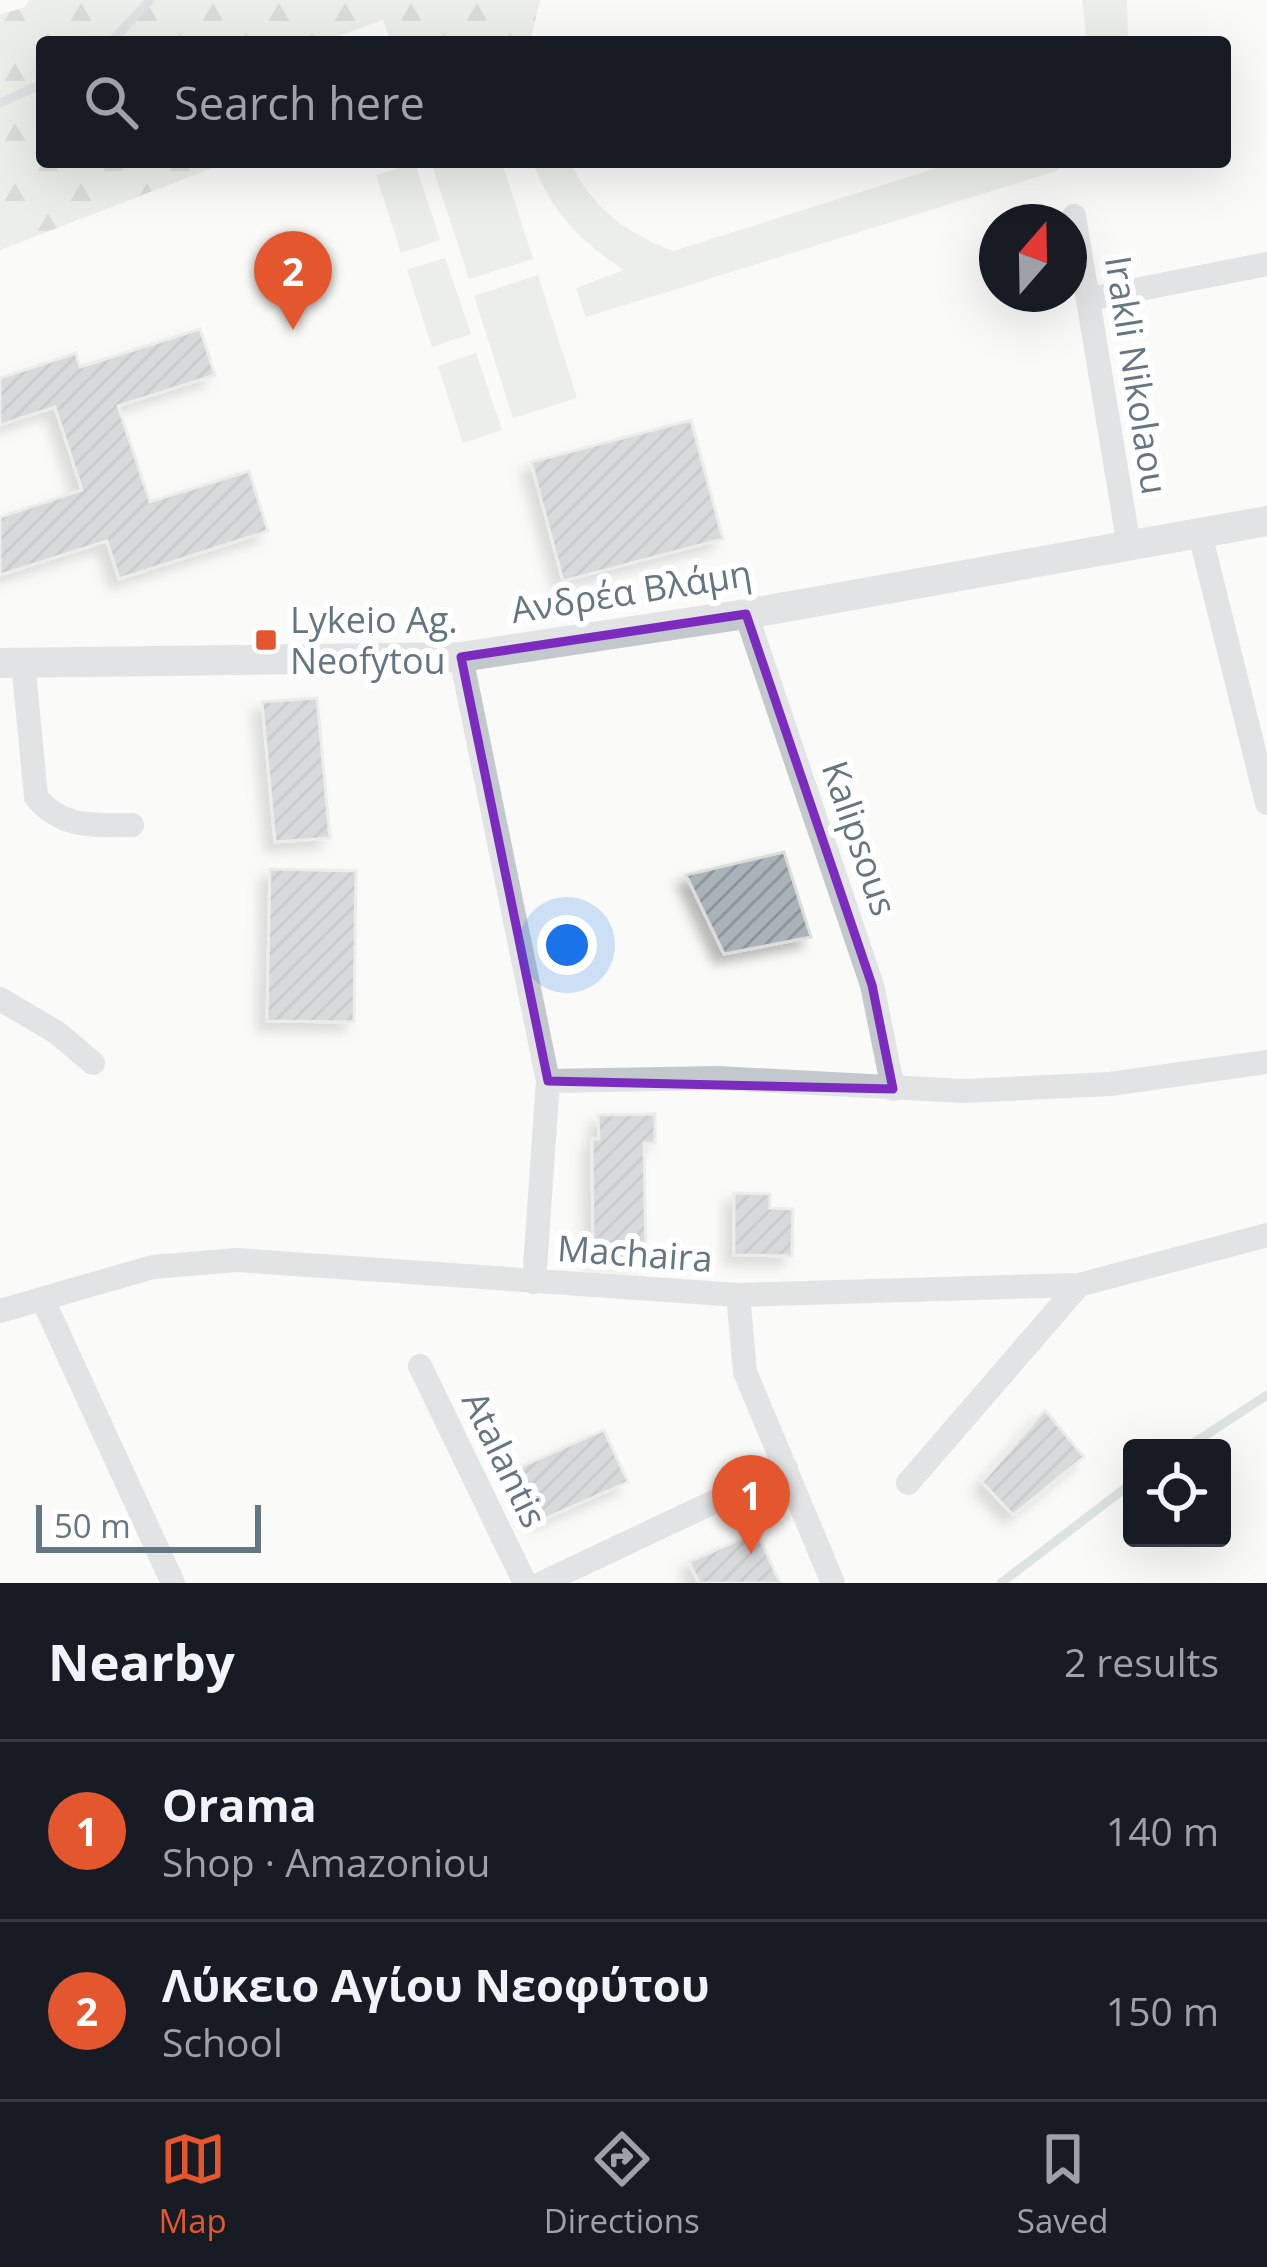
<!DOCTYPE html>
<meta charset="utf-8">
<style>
:root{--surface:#171b24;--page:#20242c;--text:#f1f3f6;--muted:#9ea1a6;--line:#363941;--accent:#e4572e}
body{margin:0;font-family:"Open Sans",sans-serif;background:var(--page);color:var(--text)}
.controls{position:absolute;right:36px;bottom:36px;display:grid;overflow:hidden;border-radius:12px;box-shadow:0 12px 48px #0002}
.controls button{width:108px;height:108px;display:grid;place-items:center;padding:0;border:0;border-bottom:3px solid var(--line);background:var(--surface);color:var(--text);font:60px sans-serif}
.compass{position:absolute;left:979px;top:204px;width:108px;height:108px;border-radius:50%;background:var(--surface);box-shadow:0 12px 48px #0002;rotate:20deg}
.scale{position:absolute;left:36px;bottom:30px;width:225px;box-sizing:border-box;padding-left:12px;border:6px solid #657683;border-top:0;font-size:33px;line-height:42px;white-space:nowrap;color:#657683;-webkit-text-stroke:9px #fff;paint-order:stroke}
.you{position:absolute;left:567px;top:945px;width:42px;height:42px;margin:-30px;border:9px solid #fff;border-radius:50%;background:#1a73e8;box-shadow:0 0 0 18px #1a73e833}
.badge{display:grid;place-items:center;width:78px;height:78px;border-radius:50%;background:var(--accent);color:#fff;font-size:39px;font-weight:700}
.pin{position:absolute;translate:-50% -99px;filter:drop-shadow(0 3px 6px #0008)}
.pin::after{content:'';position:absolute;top:63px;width:42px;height:36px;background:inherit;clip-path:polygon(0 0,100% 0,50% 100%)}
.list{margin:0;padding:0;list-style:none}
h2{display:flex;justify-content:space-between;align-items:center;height:156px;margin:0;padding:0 48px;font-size:51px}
h2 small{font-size:39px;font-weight:400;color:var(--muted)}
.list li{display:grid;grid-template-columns:78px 1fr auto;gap:36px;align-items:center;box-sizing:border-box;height:180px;padding:0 48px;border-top:3px solid var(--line)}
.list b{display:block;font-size:45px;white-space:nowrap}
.list p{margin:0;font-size:39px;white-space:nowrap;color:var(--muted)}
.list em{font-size:39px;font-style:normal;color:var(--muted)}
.icon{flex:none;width:66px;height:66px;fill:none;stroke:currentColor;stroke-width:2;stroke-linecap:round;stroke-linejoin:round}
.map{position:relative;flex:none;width:1267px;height:1583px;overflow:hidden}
.search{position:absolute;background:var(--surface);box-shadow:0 12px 48px #0002;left:36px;right:36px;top:36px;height:132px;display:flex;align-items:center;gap:30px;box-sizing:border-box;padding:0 42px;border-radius:12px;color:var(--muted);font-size:45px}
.sheet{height:516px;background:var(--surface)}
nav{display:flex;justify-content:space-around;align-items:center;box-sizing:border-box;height:168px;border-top:3px solid var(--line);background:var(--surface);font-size:33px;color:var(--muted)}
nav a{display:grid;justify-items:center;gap:6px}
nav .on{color:var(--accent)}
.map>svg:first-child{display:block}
.grass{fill:#dadfd7}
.forest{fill:url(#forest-firs)}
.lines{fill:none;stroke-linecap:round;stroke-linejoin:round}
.stream{stroke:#bbc7cb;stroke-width:9}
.building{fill:url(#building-hatch);stroke:#dcdcda;stroke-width:3;filter:url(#shadow)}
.minor{stroke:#c3c8cc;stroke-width:24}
.tertiary{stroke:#c3c8cc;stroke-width:30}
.marked{fill:none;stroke:#7b2cbf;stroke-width:9;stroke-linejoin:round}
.poi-dot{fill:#e4572e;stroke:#fff;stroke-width:4.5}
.labels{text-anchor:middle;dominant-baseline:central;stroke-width:12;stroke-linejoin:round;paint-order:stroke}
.street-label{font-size:36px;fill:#657683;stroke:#fff}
.poi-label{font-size:36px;fill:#657683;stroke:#fff;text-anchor:start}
</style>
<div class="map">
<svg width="1267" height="1583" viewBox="0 0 1267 1583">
<defs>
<pattern id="forest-firs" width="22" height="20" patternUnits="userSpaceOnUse" patternTransform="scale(3)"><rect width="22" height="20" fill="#dadfd7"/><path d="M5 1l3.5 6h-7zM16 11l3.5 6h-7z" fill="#b4b9b4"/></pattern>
<pattern id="building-hatch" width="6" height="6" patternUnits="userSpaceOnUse" patternTransform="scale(3)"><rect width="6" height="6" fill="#aab3b9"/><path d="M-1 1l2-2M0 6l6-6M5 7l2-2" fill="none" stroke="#8e969c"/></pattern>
<filter id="shadow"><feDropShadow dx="-9" dy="9" stdDeviation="6" flood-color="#0004"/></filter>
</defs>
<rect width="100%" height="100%" fill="#fafaf8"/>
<path class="grass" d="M1082,0h45l1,42h-41z
M431,162h71l31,97 -64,20z
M533,162h37c22,46 56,71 103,89l283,-89h111l-11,9 -470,146 -10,-29 48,-18c-44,-29 -73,-58 -91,-108z
M415,163l25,77 -39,13 -25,-78z
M445,258l26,76 -39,13 -25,-77z
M538,275l39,123 -64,20 -39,-122z
M476,353l26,77 -39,13 -25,-77z"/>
<path class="forest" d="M29,0h511l-10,42h-139l-8,-22 -61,22h-280v120h186l-228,88v-236l24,-6z"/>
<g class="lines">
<path class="stream" d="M111,42l39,-42
M0,103l42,-19
M1186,1448l81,-53
M1001,1583l131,-100"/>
</g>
<path class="building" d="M200,329l15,46 -97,31 32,96 99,-31 19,60 -149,48 -12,-38 -107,34v-58l82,-27 -27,-83 -55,18v-47l76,-25 4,14z
M691,420l32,119 -160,42 -32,-119z
M317,698l13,140 -55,4 -13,-140z
M784,852l27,85 -87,17 -38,-79z
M270,869l86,2 -2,151 -87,-1z
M655,1114v29h-11l2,115h-53l-1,-119h7l-1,-24z
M734,1193l36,1v14l23,1 -1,47 -58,-1z
M1045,1410l39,47 -71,58 -31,-33z
M604,1430l24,52 -89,39 -23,-52z
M757,1532l23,51h-81l-10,-21z"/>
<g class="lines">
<path class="minor" d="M1074,216l55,330
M1090,299l177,-35
M1200,534l67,269
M746,614l126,371 21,104
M461,657l87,424 -14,201
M23,661l13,136c26,32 58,28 96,28
M0,999l56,33 37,31
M548,1081l170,-3 246,13 146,-7 157,-22
M738,1295l7,77 88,211
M43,1300l130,283
M0,1311l153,-44 84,-7 501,35 341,-10 188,-50
M420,1366l105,217
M908,1483l171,-198
M542,1583l244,-115"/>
<path class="tertiary" d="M0,663l461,-6 285,-43 521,-93"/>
</g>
<path d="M0 0H1267V1583H0ZM746,614l126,371 21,104 -345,-8 -87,-424z" fill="#fafaf8" fill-opacity=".55" fill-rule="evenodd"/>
<path class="marked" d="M746,614l126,371 21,104 -345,-8 -87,-424z"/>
<rect class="poi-dot" x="254" y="628" width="24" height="24" rx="6"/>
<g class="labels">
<g class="street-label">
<text transform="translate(1137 375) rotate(81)">Irakli Nikolaou</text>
<text transform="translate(631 591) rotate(-9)">Ανδρέα Βλάμη</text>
<text transform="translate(860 838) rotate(71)">Kalipsous</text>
<text transform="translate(635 1253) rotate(4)">Machaira</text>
<text transform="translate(505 1459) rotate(64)">Atalantis</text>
</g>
<g class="poi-label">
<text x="290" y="619">Lykeio Ag.<tspan x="290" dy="41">Neofytou</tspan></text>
</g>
</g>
</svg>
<div class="controls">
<button><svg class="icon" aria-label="locate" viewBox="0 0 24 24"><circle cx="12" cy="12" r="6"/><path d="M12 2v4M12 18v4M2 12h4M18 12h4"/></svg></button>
</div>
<svg class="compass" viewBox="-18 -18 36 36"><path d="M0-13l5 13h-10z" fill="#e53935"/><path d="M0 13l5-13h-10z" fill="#9ea1a6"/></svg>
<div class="scale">50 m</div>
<div class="you"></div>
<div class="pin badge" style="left:751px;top:1554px">1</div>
<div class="pin badge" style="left:293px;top:330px">2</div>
<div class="search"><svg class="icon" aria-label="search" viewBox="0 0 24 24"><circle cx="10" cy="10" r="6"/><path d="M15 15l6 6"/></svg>Search here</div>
</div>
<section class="sheet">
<h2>Nearby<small>2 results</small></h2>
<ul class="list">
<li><span class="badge">1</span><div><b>Orama</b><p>Shop · Amazoniou</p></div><em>140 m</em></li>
<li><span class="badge">2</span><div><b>Λύκειο Αγίου Νεοφύτου</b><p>School</p></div><em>150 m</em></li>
</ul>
</section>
<nav>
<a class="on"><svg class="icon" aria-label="map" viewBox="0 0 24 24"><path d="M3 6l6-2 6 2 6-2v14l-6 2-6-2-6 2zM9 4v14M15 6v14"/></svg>Map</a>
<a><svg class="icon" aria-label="directions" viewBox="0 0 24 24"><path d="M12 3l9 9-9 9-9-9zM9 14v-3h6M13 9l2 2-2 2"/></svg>Directions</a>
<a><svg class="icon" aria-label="saved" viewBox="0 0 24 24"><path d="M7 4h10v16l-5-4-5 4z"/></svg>Saved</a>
</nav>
